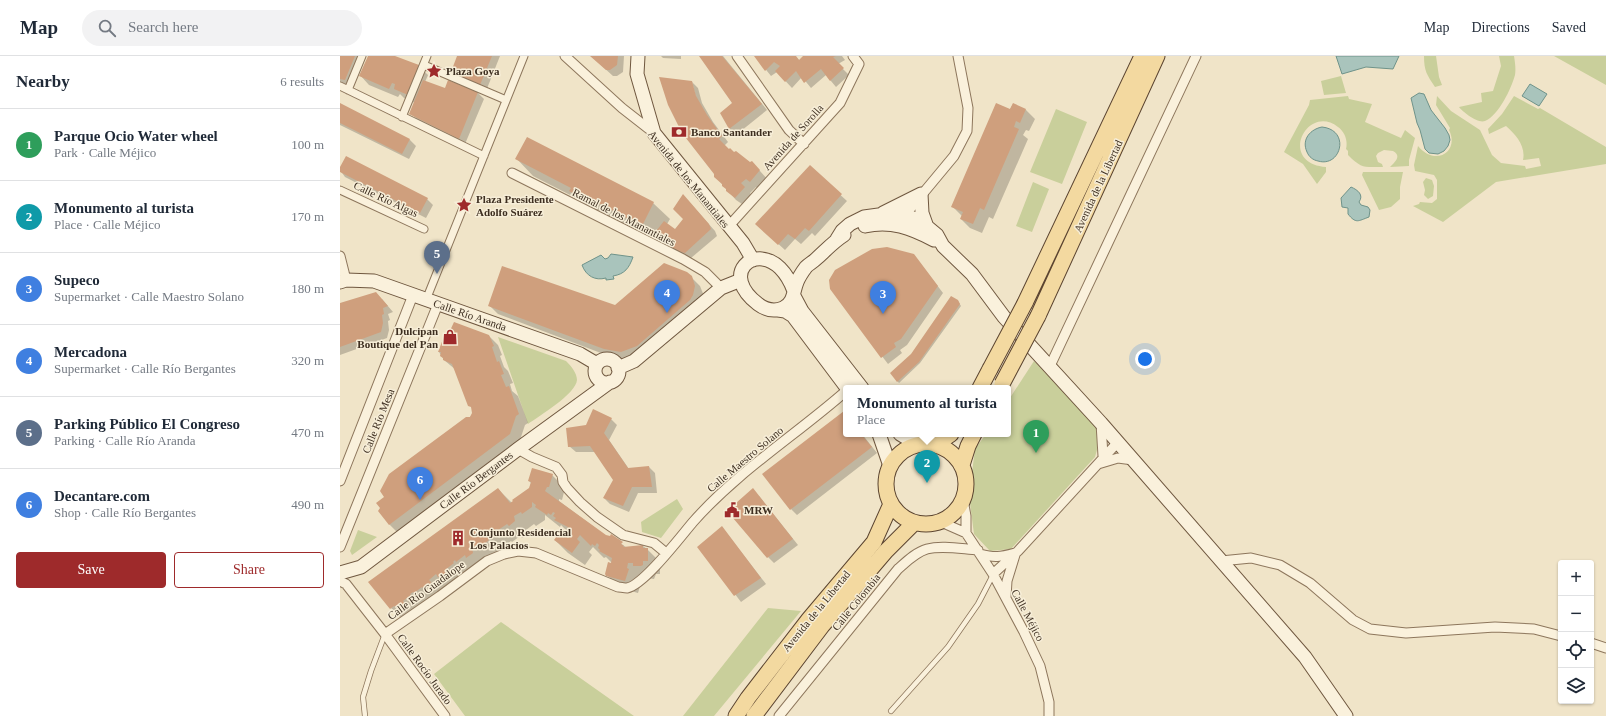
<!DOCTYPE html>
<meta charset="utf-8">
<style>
:root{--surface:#fff;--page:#f2f2f3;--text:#1f2937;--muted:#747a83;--line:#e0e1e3;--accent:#9e2a2b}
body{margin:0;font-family:"Times New Roman",serif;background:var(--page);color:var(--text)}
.controls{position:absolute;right:12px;bottom:12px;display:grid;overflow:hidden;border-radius:4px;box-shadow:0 1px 3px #0004}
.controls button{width:36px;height:36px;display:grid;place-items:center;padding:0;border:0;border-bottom:1px solid var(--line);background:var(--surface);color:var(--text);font:20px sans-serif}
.you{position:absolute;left:805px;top:303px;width:14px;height:14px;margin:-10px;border:3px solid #fff;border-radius:50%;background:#1a73e8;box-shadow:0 0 0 6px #1a73e833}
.badge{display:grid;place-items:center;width:26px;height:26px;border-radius:50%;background:var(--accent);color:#fff;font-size:13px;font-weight:700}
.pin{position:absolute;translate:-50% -33px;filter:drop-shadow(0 1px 2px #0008)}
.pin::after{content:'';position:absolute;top:21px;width:14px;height:12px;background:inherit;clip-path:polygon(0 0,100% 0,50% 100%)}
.popup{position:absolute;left:503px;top:329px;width:168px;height:52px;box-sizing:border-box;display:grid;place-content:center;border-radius:4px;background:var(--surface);filter:drop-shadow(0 1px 3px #0005);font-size:13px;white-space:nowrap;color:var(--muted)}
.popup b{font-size:15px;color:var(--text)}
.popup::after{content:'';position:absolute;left:50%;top:100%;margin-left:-8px;border:8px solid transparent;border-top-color:var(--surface)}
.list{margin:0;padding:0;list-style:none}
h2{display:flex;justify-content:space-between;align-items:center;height:52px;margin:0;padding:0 16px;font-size:17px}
h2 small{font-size:13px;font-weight:400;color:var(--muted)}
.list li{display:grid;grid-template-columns:26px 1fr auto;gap:12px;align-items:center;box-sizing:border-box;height:72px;padding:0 16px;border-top:1px solid var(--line)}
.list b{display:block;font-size:15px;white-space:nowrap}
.list p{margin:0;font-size:13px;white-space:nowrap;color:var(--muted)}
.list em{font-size:13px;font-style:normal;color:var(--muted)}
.actions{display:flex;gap:8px;padding:12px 16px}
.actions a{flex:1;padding:9px 0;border:1px solid var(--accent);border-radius:4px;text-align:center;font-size:14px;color:var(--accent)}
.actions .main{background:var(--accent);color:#fff}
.icon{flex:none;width:22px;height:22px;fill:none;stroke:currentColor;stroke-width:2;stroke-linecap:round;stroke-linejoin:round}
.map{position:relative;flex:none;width:1266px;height:660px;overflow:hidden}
header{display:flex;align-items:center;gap:24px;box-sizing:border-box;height:56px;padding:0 20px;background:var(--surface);border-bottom:1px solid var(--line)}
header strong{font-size:19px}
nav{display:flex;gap:22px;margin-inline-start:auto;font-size:14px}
.search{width:280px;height:36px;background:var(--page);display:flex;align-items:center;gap:10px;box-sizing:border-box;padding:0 14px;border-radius:22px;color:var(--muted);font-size:15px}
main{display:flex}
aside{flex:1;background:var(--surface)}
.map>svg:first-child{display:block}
.green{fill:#c9cf9b}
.water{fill:#a9c4bc;stroke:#6f938a}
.shadow{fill:#0003}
.building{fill:#cf9f7d}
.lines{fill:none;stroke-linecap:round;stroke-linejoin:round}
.service-casing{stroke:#8d765c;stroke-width:6}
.pedestrian-casing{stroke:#8d765c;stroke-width:9}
.minor-casing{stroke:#8d765c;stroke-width:11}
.secondary-casing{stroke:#6f573f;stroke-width:15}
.primary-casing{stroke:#5b4430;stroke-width:17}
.service{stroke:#faf1dc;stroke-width:4.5}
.pedestrian{stroke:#faf1dc;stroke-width:7}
.minor{stroke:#faf1dc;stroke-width:9}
.secondary{stroke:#faf1dc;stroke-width:13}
.primary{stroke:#f3d9a0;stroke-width:15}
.primary-bridge-casing{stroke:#5b4430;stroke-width:17;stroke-linecap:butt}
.primary-bridge{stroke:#f3d9a0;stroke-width:15}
.labels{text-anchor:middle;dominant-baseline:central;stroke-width:3;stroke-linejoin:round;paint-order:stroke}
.poi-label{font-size:11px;font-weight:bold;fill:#3d2e20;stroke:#f7eed8;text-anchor:start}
.street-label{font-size:11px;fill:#3d2e20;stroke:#f7eed8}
</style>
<header>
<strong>Map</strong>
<div class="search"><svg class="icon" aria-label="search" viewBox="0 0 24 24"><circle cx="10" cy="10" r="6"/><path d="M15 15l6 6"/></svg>Search here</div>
<nav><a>Map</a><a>Directions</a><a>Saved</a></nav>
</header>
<main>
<aside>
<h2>Nearby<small>6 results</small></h2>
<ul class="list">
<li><span class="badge" style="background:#2e9e5b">1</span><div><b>Parque Ocio Water wheel</b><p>Park · Calle Méjico</p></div><em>100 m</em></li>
<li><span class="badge" style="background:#0f9aa8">2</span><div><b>Monumento al turista</b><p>Place · Calle Méjico</p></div><em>170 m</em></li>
<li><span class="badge" style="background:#3f7fe0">3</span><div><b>Supeco</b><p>Supermarket · Calle Maestro Solano</p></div><em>180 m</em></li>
<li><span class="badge" style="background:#3f7fe0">4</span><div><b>Mercadona</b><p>Supermarket · Calle Río Bergantes</p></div><em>320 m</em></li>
<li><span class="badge" style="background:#5c6f8a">5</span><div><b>Parking Público El Congreso</b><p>Parking · Calle Río Aranda</p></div><em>470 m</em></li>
<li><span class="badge" style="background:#3f7fe0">6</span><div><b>Decantare.com</b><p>Shop · Calle Río Bergantes</p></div><em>490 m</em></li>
</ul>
<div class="actions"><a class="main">Save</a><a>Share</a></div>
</aside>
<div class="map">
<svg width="1266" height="660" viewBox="0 0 1266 660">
<rect width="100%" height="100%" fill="#f0e4c8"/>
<path class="green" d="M1084,0h12l3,21 3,8 -7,2c-8,-12 -11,-16 -11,-31z
M1159,0h15c1,6 2,13 1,19 -4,14 -16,40 -30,46 -7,3 -22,-9 -26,-14l23,-5 -1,-9 12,-2 8,-25z
M1214,0h52v29z
M1001,20l5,17 -22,2 -3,-14z
M1008,40l1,3 23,5 -7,18 36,16 4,-8 10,8 -6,22v6l-19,1c5,-5 12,-11 3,-16l-9,-1 -6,3 -2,3 2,6 4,2 1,3c-19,0 -21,2 -35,-12v-4l-2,-2c2,-8 -1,-17 -8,-22 -31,-24 -61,36 -12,40v5l-9,12 -14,-20 -19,-12 25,-47 1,-5z
M1097,40l14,15 29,19 12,25 9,8 24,3 1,3 15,-3 -2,-8 -16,2c3,-14 -7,-25 -17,-34l-17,8 -1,-5 14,-15 12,-18 24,13 2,-1 66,39v17l-110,18 -53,40 -30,-16 6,-2 1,-2 12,1 5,-4v-19l-3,-5 -19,-4 -1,-6 4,-19c17,21 42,6 31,-16l1,-2 -14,-23z
M716,53l31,13 -25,62 -32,-12z
M1023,116h40l-3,15v12l-9,8 -12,3 -17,-35z
M1086,122l6,2 2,6 -1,10 -5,3 -4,-4 1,-5 -2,-8z
M693,126l16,7 -17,43 -16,-6z
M158,281l68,24c5,5 11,12 11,19 -1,14 -38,36 -49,44z
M694,305l61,65 5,13 -5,18 -84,92 -21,2 -16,-17 -5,-38 6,-47 11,-15h22v-33z
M337,443l6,10 -22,29 -19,-6 -1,-10z
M18,474l19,7 -25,18 -2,-4z
M428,552l33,3 -87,105h-31z
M161,566l133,94h-169l-31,-42z"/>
<path class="water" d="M996,0h63l-6,13 -27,-2 -24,7z
M1190,28l17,10 -8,12 -17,-10z
M1079,37l5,1 7,16 14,18 4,7 1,5 -2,6 -4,5 -6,3 -9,-1 -4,-4 -5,-19 -3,-7 -6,-25z
M982,71c29,3 19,41 -4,34 -5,-1 -9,-4 -11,-9 -6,-13 4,-23 15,-25z
M1011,131c7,3 13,8 8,15l2,3 7,2 2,3 -1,7c-11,4 -13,7 -21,-3v-6l-6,-1 -1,-9z
M271,198l22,3c-4,11 -8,17 -20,19l1,3 -8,1v-2c-11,3 -20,-2 -24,-13l19,-10 4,4 3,-1z"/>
<path class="shadow" d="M0,0h23l-12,30 -11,-4z
M29,0h23l27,10 9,9 -3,7 20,8 33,3 6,6 -19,45 -48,-25 -7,-6 5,-10 -11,-5 -4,-4 -2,3 -29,-12 -9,-10z
M118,0h42l-14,35 -28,-13 -6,-6z
M251,0h33l-1,16 -6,4h-4z
M321,0h20v3l-18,-1z
M361,0h22l44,54 -31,25 -6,-6 -8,-16 11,-10z
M415,0h40l5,5 5,-5h37l3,4 -7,4 11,11 -13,12 -10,-12 -15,13 -9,-11 -10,11 -15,-16 -6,4z
M352,26l6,6 4,15 11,19 15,20 -4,4 6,5 21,12 1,-1 16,18 -9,10 -3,-3 -6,6 3,4 -8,9 -9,-6 -21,-24z
M0,48l70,36 6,6 -7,13 -69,-34z
M673,48l13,6 9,9 -6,12 -3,-1 -3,5 5,4 -35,80 -4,-2 -7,16 -12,-5 -9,-9 1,-3 -10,-10z
M177,103l136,44 17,16 -3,5 8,6 10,-11 4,-17 26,29 2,5 -26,22 -6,-1 -26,-17 -1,2 -60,-32 -1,2 -10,-5 -7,-7 -47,-24z
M470,111l37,34 -32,35 -3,-3 -11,11 -6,-5 -10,11 -22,-20z
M0,114l87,29 6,6 -7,13 -81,-41z
M574,199l29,38 -36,52 -7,5 2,3 -14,11 -57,-75z
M351,221l9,9 4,10 -73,65 -17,-3 -116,-44 -9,-9 126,1z
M42,243l11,13 -5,2 2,6 -2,1 1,9 -2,8 -47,17v-51z
M618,245l3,5 -41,57 -21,20 -8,-10 20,-18z
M149,280l9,9 4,10 -2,1 4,11 4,4 5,12 -3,1 2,7 6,5 10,27 -3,2 -6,18 -121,90 -9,-9 84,-111 -1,-5 -16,-38 -12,-10 -5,-8z
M506,359v19h16l15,19 -80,62 -6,-6z
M271,363l6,6 -8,15 20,29 20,-2 6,6 2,20h-19l-9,19 -19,-8 -6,-6 10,-18 -19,-28h-19l-7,-6 17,-20z
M212,419l13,13 -3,12 -3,-1v2l47,35 4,1 1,-1 16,12 16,-2 4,3 13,13v12h-4l-2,5 -7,-1 -6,5 -3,10 -18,-5 -13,-13 7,-10 -8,-8 -2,1 -11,-11 -4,5 3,3 -7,10 -17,-12 -13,-13 14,-7 -8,-8 -1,2 -15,-12v5l-9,6 -2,-2 -8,6 2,4 -6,4 -2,-2 -8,6 -1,-1 -4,3 1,1 -8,6 -96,70 -13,-13 107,-119 14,14 18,-15 1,-5 -2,-2z
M419,440l39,49 -24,18 -6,-6z
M382,471l44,57 -25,18 -42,-55z"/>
<path class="building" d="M0,0h15l-10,24 -5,-1z
M28,0h27l24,9 -11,30 -14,-6 1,-5 -3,-1 -3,6 -30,-13z
M117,0h35l-12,29 -29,-13z
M250,0h28l-1,9 -7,5h-4z
M359,0h23l40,48 -33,25 -9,-16 12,-10z
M414,0h42l3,4 4,-4h33l-3,1 11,11 -14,13 -9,-12 -17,14 -8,-12 -11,11 -10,-11 5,-5 -6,-4 -9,9z
M319,21l33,4 4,15 11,19 15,21 -3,3 10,10 1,-1 4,4 2,-1 14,11 2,-1 8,9 -10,12 -4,-3 -5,4 4,4 -10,11 -9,-7v-2l-4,-3v-2l-8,-7v-3l-32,-41 -14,-28z
M83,24l22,8 3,-8 30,12 -19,47 -50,-25z
M0,47l70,36 -8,15 -62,-31z
M656,47l14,6 3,-6 13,6 -6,14 -4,-2 -2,6 5,2 -35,81 -4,-2 -7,16 -13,-5 3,-7 -12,-5z
M187,81l127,65 -12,24 -61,-32 -1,3 -11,-6 2,-3 -56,-29z
M6,100l82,42 -8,15 -80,-41v-5z
M470,109l32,29 -33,37 -4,-3 -10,11 -7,-5 -10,11 -23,-21z
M343,138l26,30 2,5 -26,24 -7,-2 -25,-16 11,-14 11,8 8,-10 -10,-10z
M547,191l27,7 24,32 -37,53 -7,4 2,4 -15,11 -51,-69 -1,-9 6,-10 37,-21z
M324,207l23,9 5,4 3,10 -2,9 -3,5 -53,46 -16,6 -17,-3 -116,-43 14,-40 113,39z
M36,236l12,14 -5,2 1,6 -2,1 1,8 -2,9 -41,15v-44z
M611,240l7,4 2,4 -41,58 -22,20 -7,-9 21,-19z
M114,266l35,13 5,11 -2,1 5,15 2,-1 5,13 -3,1 5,12 3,-1 10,28 -3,2 -6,18 -121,91 -11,-14 2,-3 -4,-5 8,-6 -4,-6 9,-17 77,-57h4l2,-4 -1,-6 -3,-1 -16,-42 -9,-4v-2l-3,-2 1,-4h-3l7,-18 3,1z
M253,353l19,9 -8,15 24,35 21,-2 3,21h-20l-9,19 -20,-8 10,-18 -23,-34 -22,1 -2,-19 20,-3z
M504,355l2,3v20h15l11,13 -82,63 -28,-36z
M192,412l21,6 -4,13h-2l-2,4 61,44 4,1 1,-2 12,8 -2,2 3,2 -1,1 20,-2v3h5v13h-5v4l-2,1h-8v-3h-5l-1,5 2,1 -4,12 -19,-5 -1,-2 3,-12 3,1 1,-5 -13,-7 1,-1 -2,-2 1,-3 -2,-2 -2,3 -3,-2 -1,2 -11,-11 -3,4 3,3 -8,11 -18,-13 8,-11 4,2 2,-4 -14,-7 2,-2 -3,-2 2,-3 -2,-1 -2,3 -3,-2 -1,2 -12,-8 1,-2 -4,-3v5l-10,7 -1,-2 -7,4 1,5 -6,5 -2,-2 -9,6 -1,-1 -2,1 1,2 -8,6 1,2 -6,5h-3l-1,-2 -7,5 1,5 -7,5 -1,-3 -9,7 -1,-2 -2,2 1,1 -9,7 2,2 -7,5h-2l-2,-3 -7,6 2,2 -1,2 -6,5 -2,-2 -8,6 -1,-1 -3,2 1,1 -8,6 2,3 -7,4 -4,-2 -4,3 -22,-27 130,-94 12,15 3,-2 -1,-1 17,-12 2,-6 -3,-1z
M413,432l40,51 -26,19 -40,-47z
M382,470l39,52 -27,18 -37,-49z"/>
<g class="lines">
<g class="service-casing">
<path id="service" d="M551,655l57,-64 30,-43 15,-29
M25,660l-2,-19 8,-26 14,-37"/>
</g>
<g class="pedestrian-casing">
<path id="pedestrian" d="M84,9l82,35
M0,30l144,70
M8,34l14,-34
M62,61l25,-61
M0,134l84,39
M86,244l98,-244"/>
</g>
<g class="minor-casing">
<path id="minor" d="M225,0l57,52 32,25
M397,0l52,74 15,14
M172,117l171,86 22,13 16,16
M565,159l49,-59 13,-25 1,-23 -10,-52
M388,171l112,-124 19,-39 -6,-8
M0,200l6,24
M710,310l146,-310
M761,367l2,33
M178,393l14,8 24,10 6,8 1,7 4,6 13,14 17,15 26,18 31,8 12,10
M758,408l20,-6 15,2
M0,425l73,-186
M623,444l3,16v17l27,41 31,58 16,34 9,36v14
M601,466l25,11
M0,491l98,-243
M640,498c15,4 20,3 35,-1
M881,505l30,-3 29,7 30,18 43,37 17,9 36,4 89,-6 39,2 27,7
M653,518l25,-23 100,-109
M0,525l6,3 39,50 60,82
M666,541l1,-16 8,-26
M45,578l55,-38 47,-35 17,-7 14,-3 18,2 82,34c2,0 6,1 9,1 17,-3 54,-52 66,-66 45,-51 103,-87 153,-131
M1251,587l15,5
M439,660l119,-147c8,-7 18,-17 29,-20 15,-4 35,0 51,1"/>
</g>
<g class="secondary-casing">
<path id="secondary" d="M298,0l-1,18 17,59 89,110 10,17
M543,157l38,-19 1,19 5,14
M525,170c26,-6 46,2 69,14
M497,183l5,-8 8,-7 14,-7 22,-3 19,1 14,5 18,15 6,11 29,28 32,43 97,106 204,234 41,59
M0,226l6,-2 28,1 206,73 17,10
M454,235c-3,-8 -8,-17 -14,-23 -26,-25 -61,6 -22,36 8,6 16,8 25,4 11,-5 10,-16 14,-26 2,-5 6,-11 9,-15 3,-3 7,-5 10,-8 9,-8 17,-17 28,-24
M454,240l8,15 60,77
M438,254l7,1 8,5 54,72
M255 315a12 12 0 1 1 24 0a12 12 0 1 1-24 0Z
M278,312l16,-7 87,-73 20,-8
M539,378l11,32
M560,378l18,11
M0,517l21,-6 157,-118 92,-67"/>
</g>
<g class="primary-casing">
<path id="primary" d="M685,247l117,-247
M698,260l119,-260
M640,332l10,-19
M546 428a40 40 0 1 1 80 0a40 40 0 1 1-80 0Z
M595,389l16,-11
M622,409l6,-19 6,-12
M396,660l12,-18 61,-79 65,-77 17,-38
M414,660l68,-90 64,-75 28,-28"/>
</g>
<use href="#service" class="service"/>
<use href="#pedestrian" class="pedestrian"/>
<use href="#minor" class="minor"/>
<use href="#secondary" class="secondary"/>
<use href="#primary" class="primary"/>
<g class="primary-bridge-casing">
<path id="primary-bridge" d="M650,313l35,-66
M662,328l36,-68"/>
</g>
<use href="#primary-bridge" class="primary-bridge"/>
</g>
<defs>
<g id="sight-bare" transform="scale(1.2)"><path d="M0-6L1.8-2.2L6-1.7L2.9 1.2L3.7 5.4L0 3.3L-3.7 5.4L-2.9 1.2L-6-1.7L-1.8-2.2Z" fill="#9e2a2b" stroke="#f7eed8" stroke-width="2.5" paint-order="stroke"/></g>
<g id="bank-bare" transform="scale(1.2)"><path d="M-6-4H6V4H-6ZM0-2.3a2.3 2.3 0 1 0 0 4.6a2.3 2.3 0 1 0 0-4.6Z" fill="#9e2a2b" stroke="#f7eed8" stroke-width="2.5" paint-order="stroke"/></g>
<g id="shop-bare" transform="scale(1.2)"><path d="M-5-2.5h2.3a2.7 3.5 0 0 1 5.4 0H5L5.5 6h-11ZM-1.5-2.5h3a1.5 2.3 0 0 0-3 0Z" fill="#9e2a2b" stroke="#f7eed8" stroke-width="2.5" paint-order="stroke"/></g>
<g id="civic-bare" transform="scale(1.2)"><path d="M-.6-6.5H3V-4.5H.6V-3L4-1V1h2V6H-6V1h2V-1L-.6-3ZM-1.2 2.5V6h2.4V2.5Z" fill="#9e2a2b" stroke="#f7eed8" stroke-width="2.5" paint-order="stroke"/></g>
<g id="building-bare" transform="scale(1.2)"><path d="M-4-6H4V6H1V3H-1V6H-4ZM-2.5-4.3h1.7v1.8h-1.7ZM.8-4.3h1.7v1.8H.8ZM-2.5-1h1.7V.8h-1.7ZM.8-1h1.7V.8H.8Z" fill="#9e2a2b" stroke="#f7eed8" stroke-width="2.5" paint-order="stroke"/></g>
</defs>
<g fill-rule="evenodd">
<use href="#sight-bare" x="94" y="15"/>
<use href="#bank-bare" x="339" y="76"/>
<use href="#sight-bare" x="124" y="149"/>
<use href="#shop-bare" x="110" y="281"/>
<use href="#civic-bare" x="392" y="454"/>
<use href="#building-bare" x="118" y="482"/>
</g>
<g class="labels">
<g class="poi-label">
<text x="106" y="15">Plaza Goya</text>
<text x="351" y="76">Banco Santander</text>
<text x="136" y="143">Plaza Presidente<tspan x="136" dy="13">Adolfo Suárez</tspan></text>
<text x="98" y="275" text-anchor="end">Dulcipan<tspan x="98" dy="13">Boutique del Pan</tspan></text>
<text x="404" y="454">MRW</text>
<text x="130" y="476">Conjunto Residencial<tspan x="130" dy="13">Los Palacios</tspan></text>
</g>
<g class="street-label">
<text transform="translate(453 81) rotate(-48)">Avenida de Sorolla</text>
<text transform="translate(349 123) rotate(51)">Avenida de los Manantiales</text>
<text transform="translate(758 130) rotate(-65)">Avenida de la Libertad</text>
<text transform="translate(46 143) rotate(25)">Calle Río Algas</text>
<text transform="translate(284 161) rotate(27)">Ramal de los Manantiales</text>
<text transform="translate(130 259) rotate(19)">Calle Río Aranda</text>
<text transform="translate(38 365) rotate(-68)">Calle Río Mesa</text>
<text transform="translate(405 403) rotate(-40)">Calle Maestro Solano</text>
<text transform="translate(136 424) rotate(-37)">Calle Río Bergantes</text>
<text transform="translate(86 534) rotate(-36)">Calle Río Guadalope</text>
<text transform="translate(516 546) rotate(-51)">Calle Colombia</text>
<text transform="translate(476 555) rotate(-51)">Avenida de la Libertad</text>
<text transform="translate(688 559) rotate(62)">Calle Méjico</text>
<text transform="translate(85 613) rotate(54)">Calle Rocío Jurado</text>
</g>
</g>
</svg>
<div class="controls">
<button>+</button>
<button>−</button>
<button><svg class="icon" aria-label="locate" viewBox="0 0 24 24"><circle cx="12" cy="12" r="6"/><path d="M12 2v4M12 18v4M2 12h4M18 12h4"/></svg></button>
<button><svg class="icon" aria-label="layers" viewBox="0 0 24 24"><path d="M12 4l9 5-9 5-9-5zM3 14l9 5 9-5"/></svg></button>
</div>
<div class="you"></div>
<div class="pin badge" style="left:696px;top:397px;background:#2e9e5b">1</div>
<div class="pin badge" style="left:587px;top:427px;background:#0f9aa8">2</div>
<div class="popup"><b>Monumento al turista</b>Place</div>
<div class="pin badge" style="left:543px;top:258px;background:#3f7fe0">3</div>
<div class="pin badge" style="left:327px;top:257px;background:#3f7fe0">4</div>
<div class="pin badge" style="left:97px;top:218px;background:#5c6f8a">5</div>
<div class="pin badge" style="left:80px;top:444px;background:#3f7fe0">6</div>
</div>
</main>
